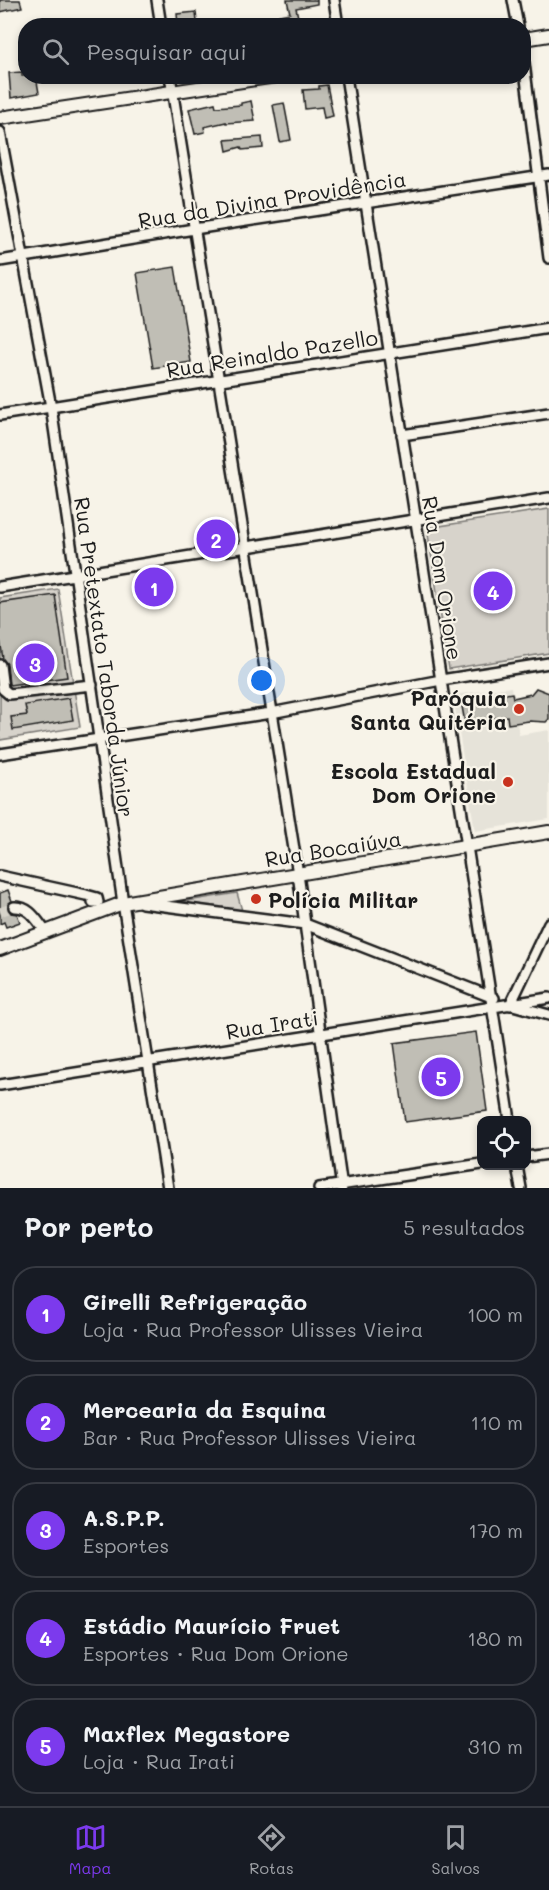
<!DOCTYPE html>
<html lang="pt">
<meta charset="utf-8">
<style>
:root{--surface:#171b24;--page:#242831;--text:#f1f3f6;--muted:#9ea1a6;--line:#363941;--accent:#7c3aed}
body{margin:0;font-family:Mali,sans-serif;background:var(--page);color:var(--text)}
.controls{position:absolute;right:18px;bottom:18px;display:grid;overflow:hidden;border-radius:12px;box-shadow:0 3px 9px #0003}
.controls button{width:54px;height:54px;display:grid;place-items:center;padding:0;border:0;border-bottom:2px solid var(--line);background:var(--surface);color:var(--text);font:30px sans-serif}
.you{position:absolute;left:262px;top:681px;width:21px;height:21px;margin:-15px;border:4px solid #fff;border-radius:50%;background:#1a73e8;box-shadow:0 0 0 9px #1a73e833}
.badge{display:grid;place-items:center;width:39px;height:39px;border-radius:50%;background:var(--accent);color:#fff;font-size:20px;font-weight:700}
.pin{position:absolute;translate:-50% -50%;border:3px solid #fff;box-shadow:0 2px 6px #0006}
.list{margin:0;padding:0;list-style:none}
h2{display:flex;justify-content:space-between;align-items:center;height:78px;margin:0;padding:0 24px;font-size:26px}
h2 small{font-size:20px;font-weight:400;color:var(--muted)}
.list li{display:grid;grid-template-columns:39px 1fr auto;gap:18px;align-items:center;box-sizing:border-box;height:96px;margin:0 12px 12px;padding:0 12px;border:2px solid var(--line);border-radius:24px}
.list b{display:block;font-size:22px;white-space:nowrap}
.list p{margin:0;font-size:20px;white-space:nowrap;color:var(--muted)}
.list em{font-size:20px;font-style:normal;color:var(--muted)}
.icon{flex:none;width:33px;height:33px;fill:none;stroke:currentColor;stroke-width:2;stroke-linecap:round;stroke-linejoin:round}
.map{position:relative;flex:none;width:549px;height:1188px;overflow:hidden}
.search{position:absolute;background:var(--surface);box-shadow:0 3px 9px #0003;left:18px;right:18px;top:18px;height:66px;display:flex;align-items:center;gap:15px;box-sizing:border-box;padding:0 21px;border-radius:24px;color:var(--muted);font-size:22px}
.sheet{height:618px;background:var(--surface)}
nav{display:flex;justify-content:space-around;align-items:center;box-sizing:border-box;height:84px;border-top:2px solid var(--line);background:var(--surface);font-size:16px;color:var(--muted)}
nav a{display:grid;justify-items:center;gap:3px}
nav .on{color:var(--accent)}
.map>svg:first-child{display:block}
.built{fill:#e6e3d9}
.green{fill:#d7d3cb;stroke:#7a7874;stroke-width:1.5}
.building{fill:#c0beb5;stroke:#1c1c1c;stroke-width:1.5}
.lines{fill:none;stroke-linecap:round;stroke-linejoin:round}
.minor-tunnel{stroke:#d6d3c9;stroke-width:9;stroke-dasharray:9 4.5;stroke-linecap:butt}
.minor-casing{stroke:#1c1c1c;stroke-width:14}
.major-casing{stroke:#1c1c1c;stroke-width:16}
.minor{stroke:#f7f3e8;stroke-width:9}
.major{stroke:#f7f3e8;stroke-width:12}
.poi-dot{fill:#c8321e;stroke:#f7f3e8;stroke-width:2}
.labels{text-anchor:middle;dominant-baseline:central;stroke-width:4.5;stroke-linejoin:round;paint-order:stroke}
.street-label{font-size:21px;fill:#1c1c1c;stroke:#f7f3e8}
.poi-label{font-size:21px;font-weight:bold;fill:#1c1c1c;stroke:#f7f3e8;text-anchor:end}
</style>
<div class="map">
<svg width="549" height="1188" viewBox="0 0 549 1188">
<rect width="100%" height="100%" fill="#f7f3e8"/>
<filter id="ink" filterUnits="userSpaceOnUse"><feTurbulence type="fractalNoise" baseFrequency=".0167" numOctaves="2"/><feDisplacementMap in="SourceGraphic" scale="12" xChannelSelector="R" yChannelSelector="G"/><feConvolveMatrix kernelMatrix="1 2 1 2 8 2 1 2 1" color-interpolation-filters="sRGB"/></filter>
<g filter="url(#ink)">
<path class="built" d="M511,687l8,48 30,-5v89l-74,12 -22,-136z"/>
<path class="green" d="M549,509v144l-100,16 -22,-141z
M58,589l22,138 -80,13v-142z
M237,893l6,21 -68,-11z"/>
<path class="building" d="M0,0h20l2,7 -22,5z
M287,0h30v4l-21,4 4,18h-19l-2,-11 11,-2z
M196,12l1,10 -19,2 -1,-10z
M22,72v4h14l3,17 -28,5 -2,-25z
M327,85l6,31 -9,2 -2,-11 -17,2 -2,-19 16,-1v-3z
M251,101l4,20 -29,2v-1l-22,5 1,5 -10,2 -6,-25 26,-6 1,4 25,-2v-2z
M284,103l7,37 -11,2 -7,-37z
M262,137l1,11 -21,2 -1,-3 -14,4 -2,-11z
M175,267l16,95 -38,6 -16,-95z
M55,595l12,82 -58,8 -2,-21 -4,-5 -3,-20v-36z
M536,688l13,5v26l-3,3 -17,-1 -21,3 -1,-8 -42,7 -4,-22 51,-8 1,5 18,-4z
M69,698l4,22 -60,10 -2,-13 16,-2 -2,-10z
M8,890l4,11 -4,3v5l3,4 6,1 3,8 -14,5 -2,-5 -4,2v-31z
M476,1032l11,79 -82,11 -11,-79z"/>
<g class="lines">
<path class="minor-tunnel" d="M0,912l14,-5"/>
<g class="minor-casing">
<path id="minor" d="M157,0l4,26
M334,0l4,26
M513,0l5,26
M524,63l25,195
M170,76l128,798 44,314
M346,76l164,1044
M0,132l51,275 72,496 45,285
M0,261l194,-32 355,-54
M0,415l549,-87
M402,435l147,-22
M0,587l549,-89
M0,665l3,24 6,5 83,-9
M0,754l271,-41 170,-33 108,-17
M0,876l86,19 11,3 1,4h-5v-4
M142,903l163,21 189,74
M14,907c16,-1 23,14 32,25
M510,1005l39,-82
M513,1005l36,10
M0,1085l549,-87
M526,1157l23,-3
M517,1166l4,22
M319,1188l163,-24"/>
</g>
<g class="major-casing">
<path id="major" d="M524,39l25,-4
M0,118l276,-42
M0,949l123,-46 426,-71"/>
</g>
<use href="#minor" class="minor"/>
<use href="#major" class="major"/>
</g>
</g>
<g class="poi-dot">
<circle cx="519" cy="709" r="6"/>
<circle cx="508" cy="782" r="6"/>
<circle cx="256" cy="899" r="6"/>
</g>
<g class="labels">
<g class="street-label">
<text transform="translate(272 199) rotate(-9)">Rua da Divina Providência</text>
<text transform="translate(272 353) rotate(-9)">Rua Reinaldo Pazello</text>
<text transform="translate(443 578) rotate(81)">Rua Dom Orione</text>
<text transform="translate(105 657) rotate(82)">Rua Pretextato Taborda Júnior</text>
<text transform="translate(333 848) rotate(-9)">Rua Bocaiúva</text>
<text transform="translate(272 1024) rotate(-9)">Rua Irati</text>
</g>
<g class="poi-label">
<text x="507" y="697">Paróquia<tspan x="507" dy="24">Santa Quitéria</tspan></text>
<text x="496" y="770">Escola Estadual<tspan x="496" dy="24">Dom Orione</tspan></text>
<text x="268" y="899" text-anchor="start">Polícia Militar</text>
</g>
</g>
</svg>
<div class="controls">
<button><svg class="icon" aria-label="locate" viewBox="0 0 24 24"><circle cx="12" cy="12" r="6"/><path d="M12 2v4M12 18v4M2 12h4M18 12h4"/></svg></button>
</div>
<div class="you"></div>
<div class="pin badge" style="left:154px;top:587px">1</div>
<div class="pin badge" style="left:216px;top:539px">2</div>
<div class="pin badge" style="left:35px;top:663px">3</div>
<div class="pin badge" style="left:493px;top:591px">4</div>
<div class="pin badge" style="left:441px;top:1077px">5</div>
<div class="search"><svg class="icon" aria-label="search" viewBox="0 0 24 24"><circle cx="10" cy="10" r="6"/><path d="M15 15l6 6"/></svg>Pesquisar aqui</div>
</div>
<section class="sheet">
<h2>Por perto<small>5 resultados</small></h2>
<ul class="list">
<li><span class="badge">1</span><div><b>Girelli Refrigeração</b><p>Loja · Rua Professor Ulisses Vieira</p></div><em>100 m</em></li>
<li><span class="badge">2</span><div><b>Mercearia da Esquina</b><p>Bar · Rua Professor Ulisses Vieira</p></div><em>110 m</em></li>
<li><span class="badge">3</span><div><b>A.S.P.P.</b><p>Esportes</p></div><em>170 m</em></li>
<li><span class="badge">4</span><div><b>Estádio Maurício Fruet</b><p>Esportes · Rua Dom Orione</p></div><em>180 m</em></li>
<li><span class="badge">5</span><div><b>Maxflex Megastore</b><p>Loja · Rua Irati</p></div><em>310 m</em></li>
</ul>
</section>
<nav>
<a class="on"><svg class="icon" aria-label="map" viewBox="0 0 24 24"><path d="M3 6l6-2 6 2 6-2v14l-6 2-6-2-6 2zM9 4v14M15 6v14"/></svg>Mapa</a>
<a><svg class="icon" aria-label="directions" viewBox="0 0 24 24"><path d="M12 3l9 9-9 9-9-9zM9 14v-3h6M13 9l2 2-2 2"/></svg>Rotas</a>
<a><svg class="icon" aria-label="saved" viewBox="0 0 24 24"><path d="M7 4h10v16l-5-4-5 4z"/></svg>Salvos</a>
</nav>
